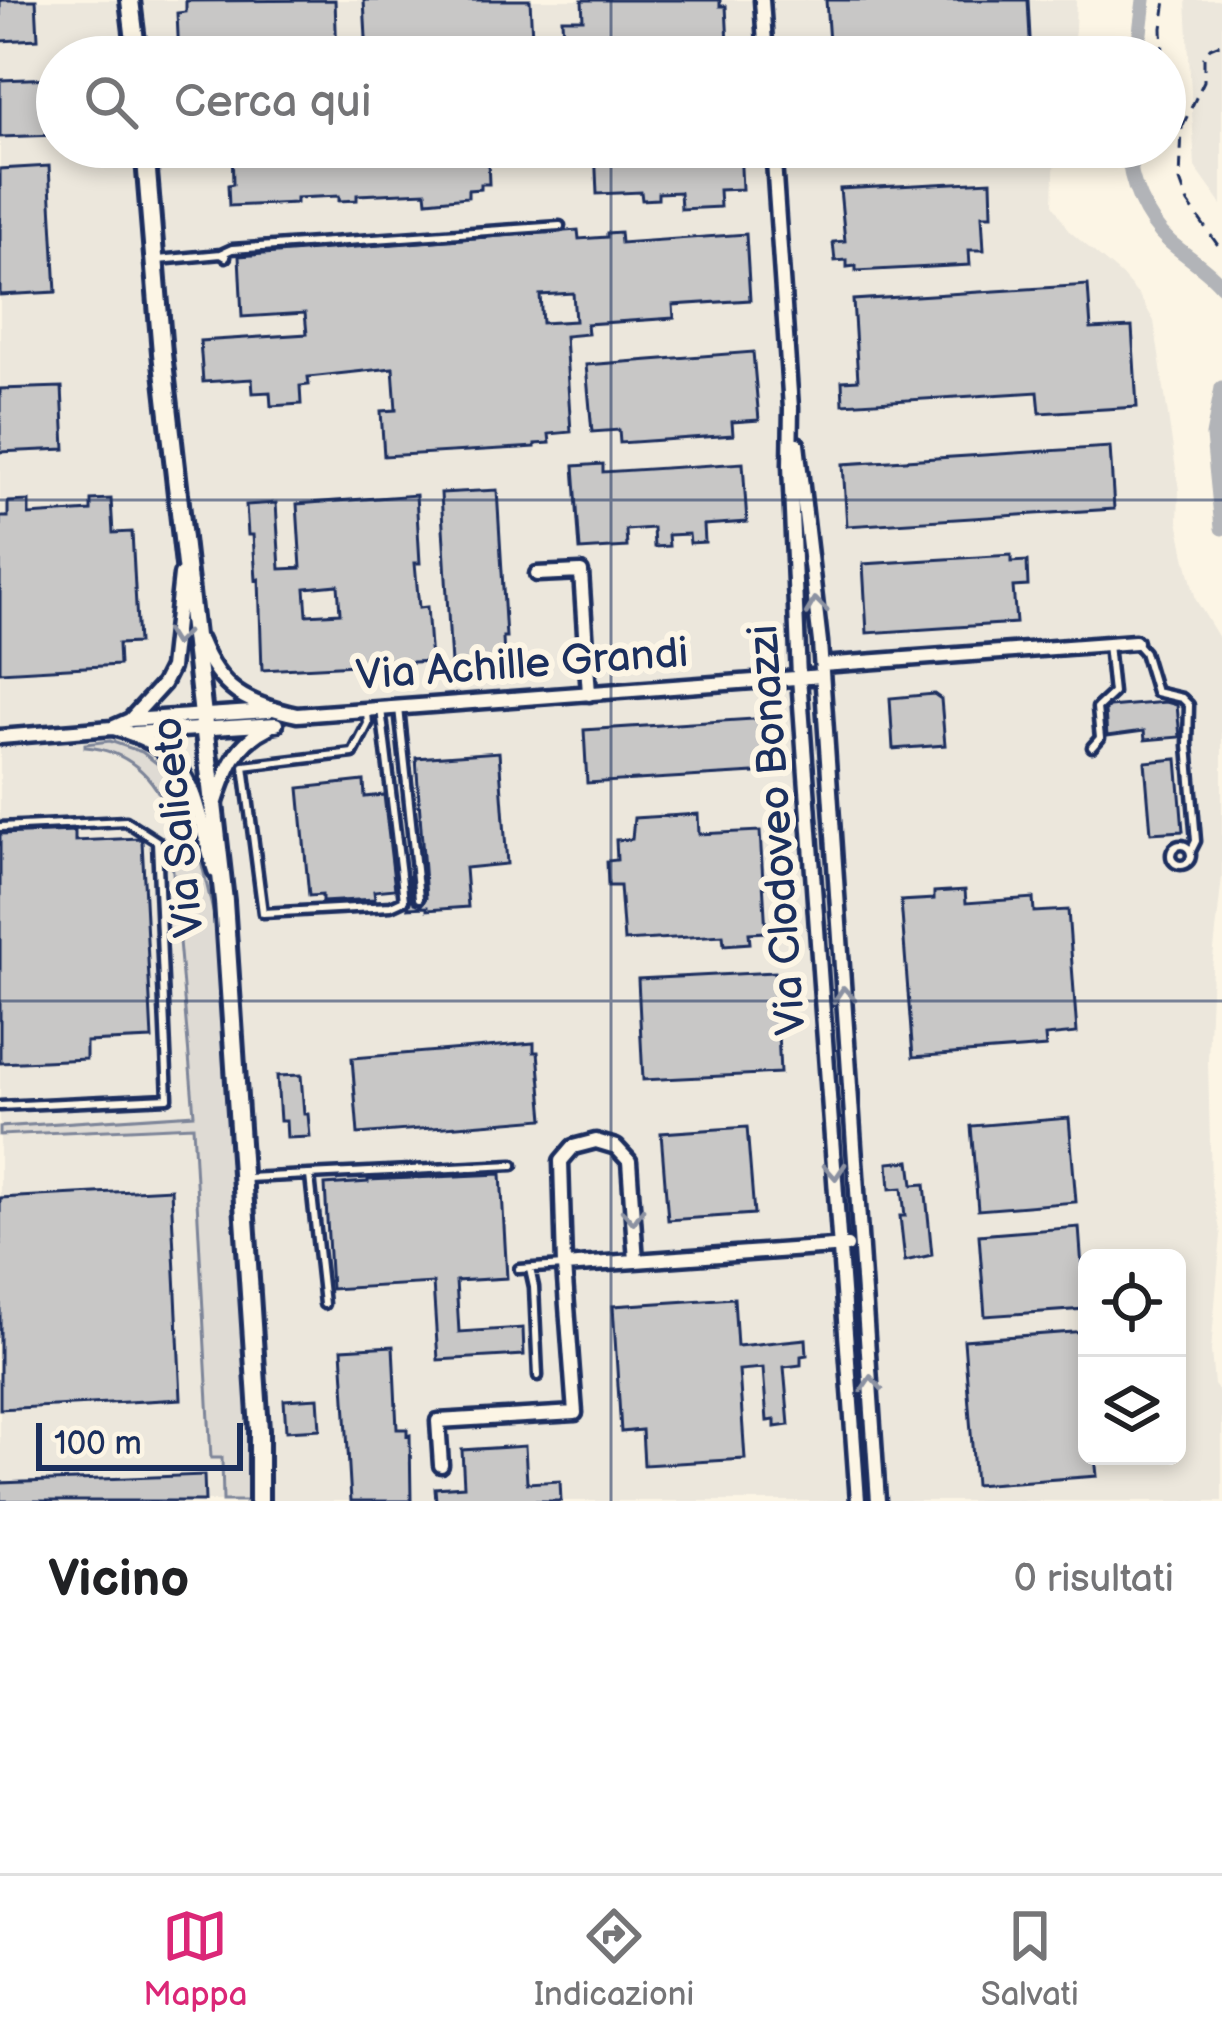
<!DOCTYPE html>
<html lang="it">
<style>
:root{--surface:#fff;--page:#f2f2f2;--text:#202124;--muted:#757577;--line:#e0e0e0;--accent:#db2777}
body{margin:0;font-family:"Balsamiq Sans",sans-serif;background:var(--page);color:var(--text)}
.controls{position:absolute;right:36px;bottom:36px;display:grid;overflow:hidden;border-radius:18px;box-shadow:0 6px 18px #0003}
.controls button{width:108px;height:108px;display:grid;place-items:center;padding:0;border:0;border-bottom:3px solid var(--line);background:var(--surface);color:var(--text);font:60px sans-serif}
.scale{position:absolute;left:36px;bottom:30px;width:207px;box-sizing:border-box;padding-left:12px;border:6px solid #1b2f5e;border-top:0;font-size:33px;line-height:42px;white-space:nowrap;color:#1b2f5e;-webkit-text-stroke:9px #fcf5e5;paint-order:stroke}
.list{margin:0;padding:0;list-style:none}
h2{display:flex;justify-content:space-between;align-items:center;height:156px;margin:0;padding:0 48px;font-size:51px}
h2 small{font-size:39px;font-weight:400;color:var(--muted)}
.icon{flex:none;width:66px;height:66px;fill:none;stroke:currentColor;stroke-width:2;stroke-linecap:round;stroke-linejoin:round}
.map{position:relative;flex:none;width:1222px;height:1501px;overflow:hidden}
.search{position:absolute;background:var(--surface);box-shadow:0 6px 18px #0003;left:36px;right:36px;top:36px;height:132px;display:flex;align-items:center;gap:30px;box-sizing:border-box;padding:0 42px;border-radius:66px;color:var(--muted);font-size:45px}
.sheet{height:372px;background:var(--surface)}
nav{display:flex;justify-content:space-around;align-items:center;box-sizing:border-box;height:168px;border-top:3px solid var(--line);background:var(--surface);font-size:33px;color:var(--muted)}
nav a{display:grid;justify-items:center;gap:6px}
nav .on{color:var(--accent)}
.map>svg:first-child{display:block}
.built{fill:#ece7dc;fill-rule:evenodd}
.green{fill:#dfdbd4;stroke:#7d8599;stroke-width:3}
.lines{fill:none;stroke-linecap:round;stroke-linejoin:round}
.canal{stroke:#b2b4b8;stroke-width:15}
.building{fill:#c8c7c6;stroke:#1b2f5e;stroke-width:3;fill-rule:evenodd}
.service-casing{stroke:#1b2f5e;stroke-width:15}
.minor-casing{stroke:#1b2f5e;stroke-width:21}
.secondary-casing{stroke:#1b2f5e;stroke-width:26}
.path{stroke:#1b2f5e;stroke-width:3;stroke-dasharray:12 9;stroke-linecap:butt}
.service{stroke:#fcf5e5;stroke-width:6}
.minor{stroke:#fcf5e5;stroke-width:12}
.secondary{stroke:#fcf5e5;stroke-width:16}
.oneway{stroke:#8c92a2}
.grid{fill:none;stroke:#1b2f5e;stroke-width:3;stroke-opacity:0.55}
.labels{text-anchor:middle;dominant-baseline:central;stroke-width:12;stroke-linejoin:round;paint-order:stroke}
.street-label{font-size:42px;fill:#1b2f5e;stroke:#fcf5e5}
</style>
<div class="map">
<svg width="1222" height="1501" viewBox="0 0 1222 1501">
<rect width="100%" height="100%" fill="#fcf5e5"/>
<filter id="ink" filterUnits="userSpaceOnUse"><feTurbulence type="fractalNoise" baseFrequency=".00833" numOctaves="2"/><feDisplacementMap in="SourceGraphic" scale="24" xChannelSelector="R" yChannelSelector="G"/><feConvolveMatrix kernelMatrix="1 2 1 2 8 2 1 2 1" color-interpolation-filters="sRGB"/></filter>
<g filter="url(#ink)">
<path class="built" d="M0,0h1076l-1,29 -4,28h-1014v90h998l-2,57 15,26 53,45 19,22 14,24 25,169 -1,31 7,35 11,44 26,43v234l-10,91 -4,92 3,125 10,50 -10,116 3,34 8,10v106h-1222zM1087,1258h90v198h-90z
M1186,0h36v205l-27,-38z"/>
<path class="green" d="M110,741l32,11 30,23 15,26 29,123 33,490v87h-26l-1,-43h-11l-18,-332 -193,9v-8l194,-13 -26,-300c-13,-39 -42,-64 -83,-67v-3z"/>
<g class="lines">
<path class="canal" d="M1137,57l7,-57
M1129,147c-2,33 17,73 41,95 17,15 37,26 52,44
M1222,388l-9,48 9,92"/>
</g>
<path class="building" d="M0,0h36l2,39 -38,2z
M335,0l2,57h-158l-2,-44 9,-1v-11z
M364,0h166l3,57h-166z
M582,0h138v6h6l2,39 -20,1v11h-144l-2,-38h21z
M826,0h202l3,57h-201z
M56,78l1,57 -57,2v-57z
M232,147h339v9l-83,4 1,24h-8v5l-13,1v7l-41,4 -1,-9 -69,3v5l-18,1v-5l-43,2v5l-67,3 -1,-21 5,-1z
M595,147h145l2,42 -23,1 1,17 -39,2 -1,-17 -22,1v6l-16,1 -1,-8 -44,2z
M49,166l7,126 -56,3v-126z
M991,181l1,34h-10l2,35h-15l1,15 -114,6v-5l-9,1v-7l-12,1 -2,-19 12,-1 -5,-52z
M578,230l1,9 28,-2v-4l13,-1 1,11 125,-9 4,66 -77,5 1,13 -87,6 1,10 -23,2 6,96 -22,2 1,9 -15,1v3l-151,9 -3,-45 15,-1 -3,-42 -85,9 1,8 -9,1 1,18 -30,2 -1,-14 -17,1 -1,-14 -49,3 -3,-41 107,-7 -2,-21 -63,4 -3,-61zM573,293l2,28 -33,2 -2,-28z
M1088,285l3,44 41,-2 5,80 -97,6 -2,-21 -195,12 -1,-23 16,-1 -5,-80z
M753,352l6,68 -27,2 1,13 -113,8 -1,-13 -27,2 -6,-67z
M62,387l3,62 -65,3v-63z
M1110,447l4,62 -267,17 -4,-62z
M743,463l4,59 -43,3 1,17 -15,1 -1,-9 -21,1 1,11 -15,1 -1,-19 -27,2 1,17 -47,3 -6,-84 29,-2v8z
M497,490l9,147h-3l1,24 -53,3 -10,-171z
M416,495l4,68h-5l4,45 8,-1 4,54 -169,9 -3,-91 -3,1 -3,-45h-5l-2,-30 30,-2 4,66 21,-1 -4,-64zM338,585l2,28 -33,2 -2,-27z
M111,499l2,34 19,-1 6,111 -20,1 1,21 -119,7v-155h8v-15l21,-1v14l62,-4v-11z
M1011,555v7l16,-1 1,25 -15,1 3,36 -149,10 -4,-69z
M934,694l7,5 4,46 -52,4 -3,-51z
M1166,702l11,3 3,32 -35,3 -1,-9 -37,5 -2,-25 4,-4z
M768,718l3,54 -184,11 -3,-53z
M499,752l8,112 -42,4 3,39 -41,3v-3l-19,1 3,-9 -2,-24 5,28 7,2 5,-7 -10,-140z
M1177,759l6,72 -32,2 -6,-71z
M364,781l1,16 19,-2 11,94 -21,2 1,8 -53,3v-7l-13,1 -10,-108z
M698,814l1,20 61,-3 6,101 -17,1 1,10 -26,2 -1,-10 -99,6 -4,-55h-12l-1,-25 10,-1 -1,-20 16,-1 2,-21z
M75,831v10l64,-3 3,3 10,198 -66,3v17l-86,4v-229z
M965,890l1,13 67,-5 1,14 34,-2 9,123 -32,3 1,11 -133,10 -12,-156 33,-2v-7z
M775,972l5,101 -137,7 -5,-101z
M534,1043v9h4l6,67 -186,15 -6,-76z
M301,1075l3,39h4l2,23 -23,1 -1,-17h-6l-3,-45z
M1069,1118l7,84 -98,8 -7,-84z
M747,1127l7,87 -86,6 -7,-87z
M910,1161l3,24 12,-1 7,71 -27,6 -5,-45h5l-3,-28 -12,1 -2,-26z
M501,1174l6,104 -51,3 3,51 64,-4 1,27 -86,5 -5,-77 -102,6 -6,-104 43,-3v-2z
M171,1189l10,210 -181,10v-211z
M1079,1227l6,82 -100,7 -6,-81z
M734,1298l3,48 69,-7 1,16 -6,1v9l-17,2 5,58 -14,2v-7l-8,1 -4,-53 -24,2 6,89 -101,6 -2,-35 -21,2 -8,-126z
M1086,1331l1,125h8l2,20 -122,9 -11,-145z
M393,1346l4,83h10v7l3,-1 1,66h-60l-9,-152z
M318,1398l2,31 -34,2 -2,-31z
M525,1446l2,37 33,-2 1,20h-125l-1,-13 29,-2 -2,-36z
M204,1475l1,26h-205v-18z"/>
<g class="lines">
<g class="service-casing">
<path id="service" d="M221,254l11,-5 328,-23
M158,260l63,-6 5,3
M1135,642l9,10 12,40 26,6 7,7 -1,40 8,96 -5,10
M399,708l20,190
M367,712l1,12 -15,29 -109,13 19,147 128,-7 13,-6 -23,-191
M1092,747l8,-9 -3,-30 16,-15 -5,-49
M0,827l126,-6 31,20 11,257 -168,8
M1171 855a10 10 0 1 1 20 0a10 10 0 1 1-20 0Z
M310,1176l14,128
M247,1178l266,-13
M519,1269l45,-3
M530,1269l4,18 4,89"/>
</g>
<g class="minor-casing">
<path id="minor" d="M762,0l4,57
M773,147l18,261 -1,57 9,212 59,824
M797,444l23,198 58,859
M537,574l44,-2 8,122
M200,641c20,49 46,63 97,74l525,-39
M822,665l313,-23
M130,720l138,-9
M113,728c86,22 79,73 102,143
M134,733l142,-9
M0,737l112,-9 18,-8 33,-36 8,-16 10,-93
M215,805c11,-34 19,-61 54,-78
M564,1266l-3,-105 12,-14 23,-6 20,6 13,14 7,100
M441,1465l-3,-44 137,-8 -11,-147 283,-20"/>
</g>
<g class="secondary-casing">
<path id="secondary" d="M130,0l7,57
M145,147l17,206 62,548 35,529v71"/>
</g>
<path class="path" d="M1163,57l-1,-29 4,-28
M1165,102l17,25 -2,54 8,22 34,48
M1182,127l22,-46v-24l6,-9 12,-5"/>
<use href="#service" class="service"/>
<use href="#minor" class="minor"/>
<use href="#secondary" class="secondary"/>
</g>
<defs><path id="oneway-chevron" d="M-2-3.5L2.5 0L-2 3.5" fill="none" stroke-width="1.6" stroke-linecap="round" stroke-linejoin="round" transform="scale(3)"/></defs>
<g class="oneway">
<use href="#oneway-chevron" transform="translate(816 606) rotate(-97)"/>
<use href="#oneway-chevron" transform="translate(176 637) rotate(96)"/>
<use href="#oneway-chevron" transform="translate(844 995) rotate(-94)"/>
<use href="#oneway-chevron" transform="translate(835 1171) rotate(86)"/>
<use href="#oneway-chevron" transform="translate(633 1216) rotate(86)"/>
<use href="#oneway-chevron" transform="translate(871 1384) rotate(-94)"/>
</g>
</g>
<path class="grid" d="M611,0v57M611,147v1354M0,500h1222M0,1001h1222"/>
<g class="labels">
<g class="street-label">
<text transform="translate(522 665) rotate(-4)">Via Achille Grandi</text>
<text transform="translate(179 827) rotate(-96)">Via Saliceto</text>
<text transform="translate(778 830) rotate(-94)">Via Clodoveo Bonazzi</text>
</g>
</g>
</svg>
<div class="controls">
<button><svg class="icon" aria-label="locate" viewBox="0 0 24 24"><circle cx="12" cy="12" r="6"/><path d="M12 2v4M12 18v4M2 12h4M18 12h4"/></svg></button>
<button><svg class="icon" aria-label="layers" viewBox="0 0 24 24"><path d="M12 4l9 5-9 5-9-5zM3 14l9 5 9-5"/></svg></button>
</div>
<div class="scale">100 m</div>
<div class="search"><svg class="icon" aria-label="search" viewBox="0 0 24 24"><circle cx="10" cy="10" r="6"/><path d="M15 15l6 6"/></svg>Cerca qui</div>
</div>
<section class="sheet">
<h2>Vicino<small>0 risultati</small></h2>
<ul class="list">
</ul>
</section>
<nav>
<a class="on"><svg class="icon" aria-label="map" viewBox="0 0 24 24"><path d="M3 6l6-2 6 2 6-2v14l-6 2-6-2-6 2zM9 4v14M15 6v14"/></svg>Mappa</a>
<a><svg class="icon" aria-label="directions" viewBox="0 0 24 24"><path d="M12 3l9 9-9 9-9-9zM9 14v-3h6M13 9l2 2-2 2"/></svg>Indicazioni</a>
<a><svg class="icon" aria-label="saved" viewBox="0 0 24 24"><path d="M7 4h10v16l-5-4-5 4z"/></svg>Salvati</a>
</nav>
